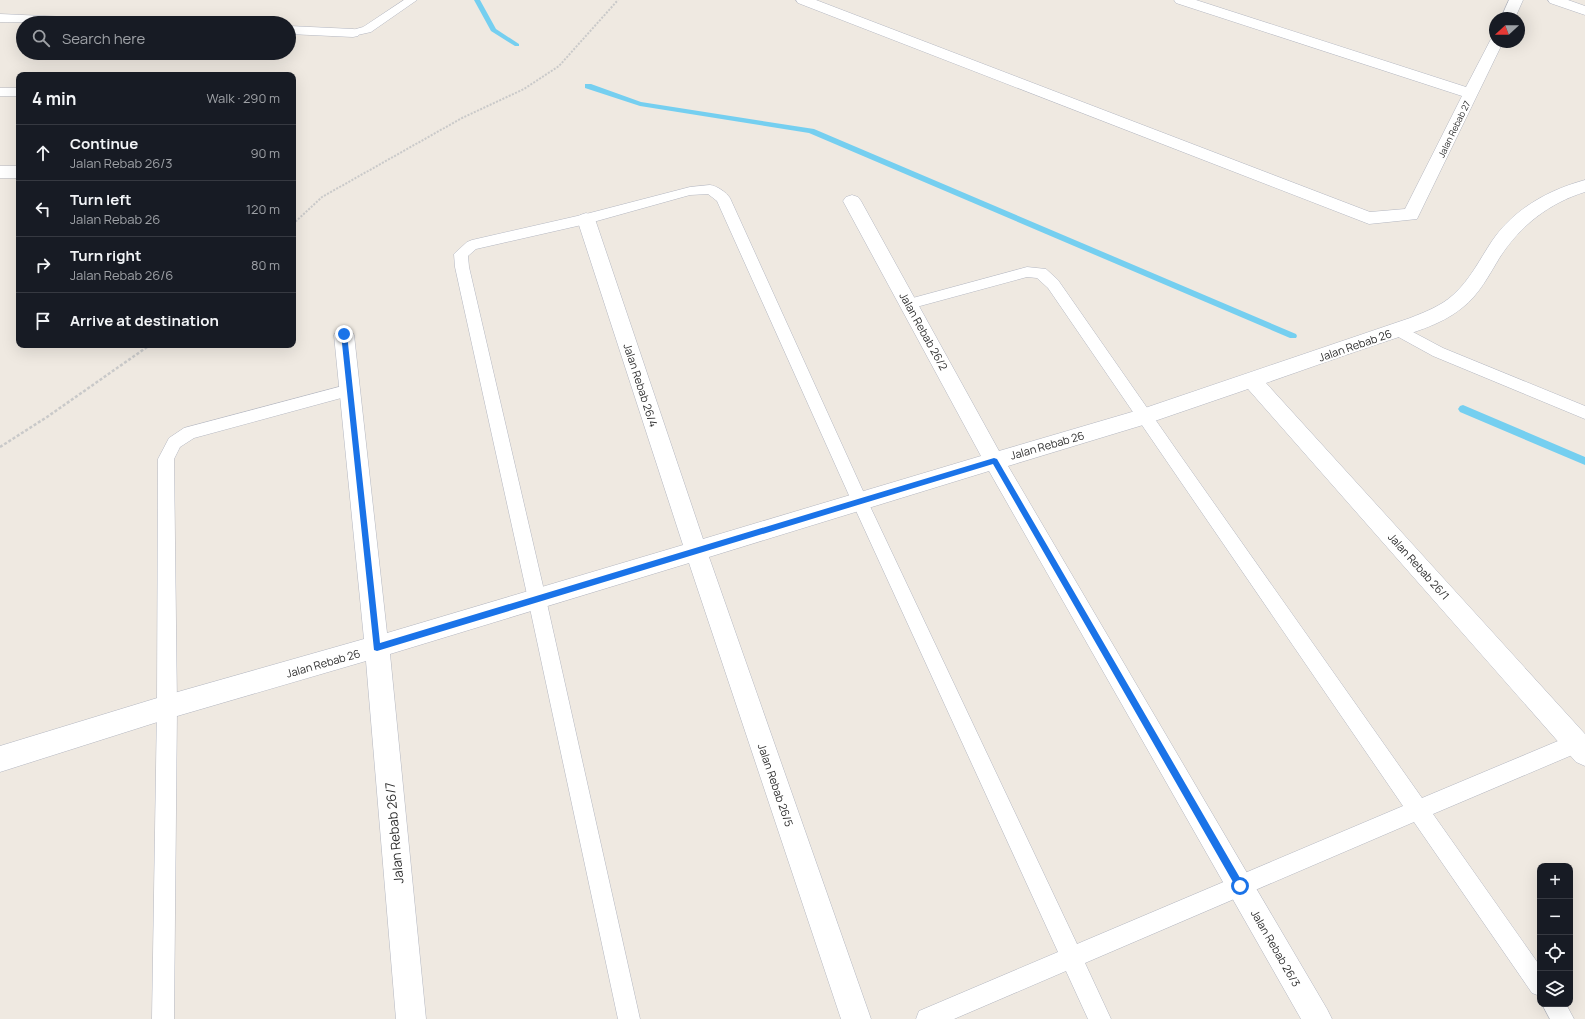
<!DOCTYPE html>
<meta charset="utf-8">
<style>
:root{--surface:#171b24;--page:#20242c;--text:#f1f3f6;--muted:#9ea1a6;--line:#363941}
body{margin:0;font-family:Manrope,sans-serif;background:var(--page);color:var(--text)}
.controls{position:absolute;right:12px;bottom:12px;display:grid;overflow:hidden;border-radius:8px;box-shadow:0 4px 16px #0002}
.controls button{width:36px;height:36px;display:grid;place-items:center;padding:0;border:0;border-bottom:1px solid var(--line);background:var(--surface);color:var(--text);font:20px sans-serif}
.compass{position:absolute;left:1489px;top:12px;width:36px;height:36px;border-radius:50%;background:var(--surface);box-shadow:0 4px 16px #0002;rotate:249deg}
.stop{position:absolute;width:12px;height:12px;margin:-9px;border:3px solid #1a73e8;border-radius:50%;background:#fff}
.stop.end{background:#1a73e8;border-color:#fff;box-shadow:0 1px 4px #0008}
.list{margin:0;padding:0;list-style:none}
h2{display:flex;justify-content:space-between;align-items:center;height:52px;margin:0;padding:0 16px;font-size:17px}
h2 small{font-size:13px;font-weight:400;color:var(--muted)}
.list li{display:grid;grid-template-columns:26px 1fr auto;gap:12px;align-items:center;box-sizing:border-box;height:56px;padding:0 16px;border-top:1px solid var(--line)}
.list b{display:block;font-size:15px;white-space:nowrap}
.list p{margin:0;font-size:13px;white-space:nowrap;color:var(--muted)}
.list em{font-size:13px;font-style:normal;color:var(--muted)}
.icon{flex:none;width:22px;height:22px;fill:none;stroke:currentColor;stroke-width:2;stroke-linecap:round;stroke-linejoin:round}
.map{position:relative;flex:none;width:1585px;height:1019px;overflow:hidden}
.search{position:absolute;background:var(--surface);box-shadow:0 4px 16px #0002;left:16px;top:16px;width:280px;height:44px;display:flex;align-items:center;gap:10px;box-sizing:border-box;padding:0 14px;border-radius:22px;color:var(--muted);font-size:15px}
.panel{position:absolute;background:var(--surface);box-shadow:0 4px 16px #0002;left:16px;top:72px;width:280px;height:276px;border-radius:8px}
.map>svg:first-child{display:block}
.lines{fill:none;stroke-linecap:round;stroke-linejoin:round}
.stream{fill:#75cff0;fill-rule:evenodd}
.service-casing{stroke:#b4b7c1;stroke-width:1}
.minor-casing{stroke:#b4b7c1;stroke-width:1}
.path-far1{stroke:#c9c9c9;stroke-width:2;stroke-dasharray:2 1.5;stroke-linecap:butt}
.path{stroke:#c9c9c9;stroke-width:2.5;stroke-dasharray:3 2;stroke-linecap:butt}
.service{fill:#fff;fill-rule:evenodd}
.minor{fill:#fff;fill-rule:evenodd}
.route{fill:#1a73e8}
.labels{text-anchor:middle;dominant-baseline:central;stroke-width:4;stroke-linejoin:round;paint-order:stroke}
.far-street-label{font-size:9px;fill:#2e2e2e;stroke:#fff}
.street-label{font-size:11px;fill:#2e2e2e;stroke:#fff}
.near-street-label{font-size:13px;fill:#2e2e2e;stroke:#fff}
</style>
<div class="map">
<svg width="1585" height="1019" viewBox="0 0 1585 1019">
<rect width="100%" height="100%" fill="#efe9e1"/>
<g class="lines">
<path class="stream" d="M474,0h6l16,29 23,15v2h-4l-24,-15z
M585,84h6l50,18 173,27 482,205 1,2 -1,2h-6l-481,-205 -169,-27 -55,-18z
M1463,405l122,52v8l-125,-53 -2,-3 2,-3z"/>
<g class="service-casing">
<path id="service" d="M404,0h13l-46,32 -18,4 -4,-1 -2,-2 2,-2 14,-4z
M0,88h19v8h-19z
M710,185c7,1 16,7 20,13l138,304 209,442 326,-138 -355,-518 -11,-10 -10,-1 -118,32 -5,-1 -2,-4 2,-4 5,-1 118,-32 19,2 12,11 122,175 242,343 155,-65 7,3v14l-151,64 107,152v30l-8,-3 -118,-171 -329,141 26,56h-23l-22,-48 -112,48h-38l3,-8 139,-59 -206,-450 -135,-301 -9,-7 -18,1 -104,29 -110,25 -8,7 1,11 77,332 94,420h-22l-90,-420 -73,-332 -1,-13 13,-12 5,-2 114,-26 104,-27z
M1398,324l45,24 142,58v13l-152,-63 -40,-22 -2,-4 2,-4z
M350,384l6,2 2,4 -2,4 -162,44 -14,9 -6,12 3,248 -3,312h-22l5,-312 1,-248 11,-21 15,-10z
M1542,1004h24l8,15h-24z"/>
</g>
<g class="minor-casing">
<path id="minor" d="M796,0h20l554,212 35,-3 57,-113 -286,-93 -2,-3h22l270,87 25,-48 4,-1v4h8l-86,177 -48,5 -571,-221z
M1509,0h14l-8,18h-14z
M1548,0h20l17,6v9l-35,-12z
M0,14l112,5 5,1 2,3 -119,-1z
M289,26l64,3 5,1 2,3 -2,3 -5,1 -64,-3z
M0,166h19v12h-19z
M1585,180v12c-36,11 -65,34 -85,65 -11,18 -21,38 -38,51 -22,18 -52,25 -78,34 -39,13 -78,27 -118,41l319,351v32l-9,-4 -328,-373 -105,36 -135,41 319,543 5,10h-31l-312,-548 -280,86 162,462h-30l-152,-456 -299,91 36,365h-30l-30,-358 -199,58 -167,53v-26l167,-51 197,-56 -30,-304 3,-5 7,-2 7,2 3,5 33,298 296,-88 -106,-326 3,-4 6,-2 6,2 3,4 108,320 278,-83 -138,-255 3,-4 6,-2 6,2 3,4 138,250 143,-42 268,-91c15,-6 31,-12 43,-23 17,-15 27,-36 39,-54 22,-32 56,-51 93,-61z"/>
</g>
<path class="path-far1" d="M293,224l29,-27 140,-79 62,-29 35,-23 59,-66"/>
<path class="path" d="M0,447l47,-30 103,-72"/>
<use href="#service" class="service"/>
<use href="#minor" class="minor"/>
</g>
<path class="route" d="M344,332l3,2 33,309 614,-185 3,1 246,424v6h-6l-244,-425 -616,187 -3,-1 -33,-316z"/>
<g class="labels">
<g class="far-street-label">
<text transform="translate(1454 129) rotate(-64)">Jalan Rebab 27</text>
</g>
<g class="street-label">
<text transform="translate(924 331) rotate(61)">Jalan Rebab 26/2</text>
<text transform="translate(1355 345) rotate(-19)">Jalan Rebab 26</text>
<text transform="translate(641 385) rotate(72)">Jalan Rebab 26/4</text>
<text transform="translate(1047 445) rotate(-16)">Jalan Rebab 26</text>
<text transform="translate(1419 566) rotate(48)">Jalan Rebab 26/1</text>
<text transform="translate(323 663) rotate(-16)">Jalan Rebab 26</text>
<text transform="translate(776 785) rotate(71)">Jalan Rebab 26/5</text>
<text transform="translate(1276 948) rotate(60)">Jalan Rebab 26/3</text>
</g>
<g class="near-street-label">
<text transform="translate(394 833) rotate(-95)">Jalan Rebab 26/7</text>
</g>
</g>
</svg>
<div class="controls">
<button>+</button>
<button>−</button>
<button><svg class="icon" aria-label="locate" viewBox="0 0 24 24"><circle cx="12" cy="12" r="6"/><path d="M12 2v4M12 18v4M2 12h4M18 12h4"/></svg></button>
<button><svg class="icon" aria-label="layers" viewBox="0 0 24 24"><path d="M12 4l9 5-9 5-9-5zM3 14l9 5 9-5"/></svg></button>
</div>
<svg class="compass" viewBox="-18 -18 36 36"><path d="M0-13l5 13h-10z" fill="#e53935"/><path d="M0 13l5-13h-10z" fill="#9ea1a6"/></svg>
<div class="stop" style="left:1240px;top:886px"></div>
<div class="stop end" style="left:344px;top:334px"></div>
<div class="search"><svg class="icon" aria-label="search" viewBox="0 0 24 24"><circle cx="10" cy="10" r="6"/><path d="M15 15l6 6"/></svg>Search here</div>
<section class="panel">
<h2>4 min<small>Walk · 290 m</small></h2>
<ul class="list">
<li><svg class="icon" aria-label="ahead" viewBox="0 0 24 24"><path d="M12 20V5M6 11l6-6 6 6"/></svg><div><b>Continue</b><p>Jalan Rebab 26/3</p></div><em>90 m</em></li>
<li><svg class="icon" aria-label="left" viewBox="0 0 24 24"><path d="M17 20v-9H6M10 6l-5 5 5 5"/></svg><div><b>Turn left</b><p>Jalan Rebab 26</p></div><em>120 m</em></li>
<li><svg class="icon" aria-label="right" viewBox="0 0 24 24"><path d="M7 20v-9h11M14 6l5 5-5 5"/></svg><div><b>Turn right</b><p>Jalan Rebab 26/6</p></div><em>80 m</em></li>
<li><svg class="icon" aria-label="arrive" viewBox="0 0 24 24"><path d="M6 21V4h12l-3 4 3 4H6"/></svg><div><b>Arrive at destination</b></div></li>
</ul>
</section>
</div>
